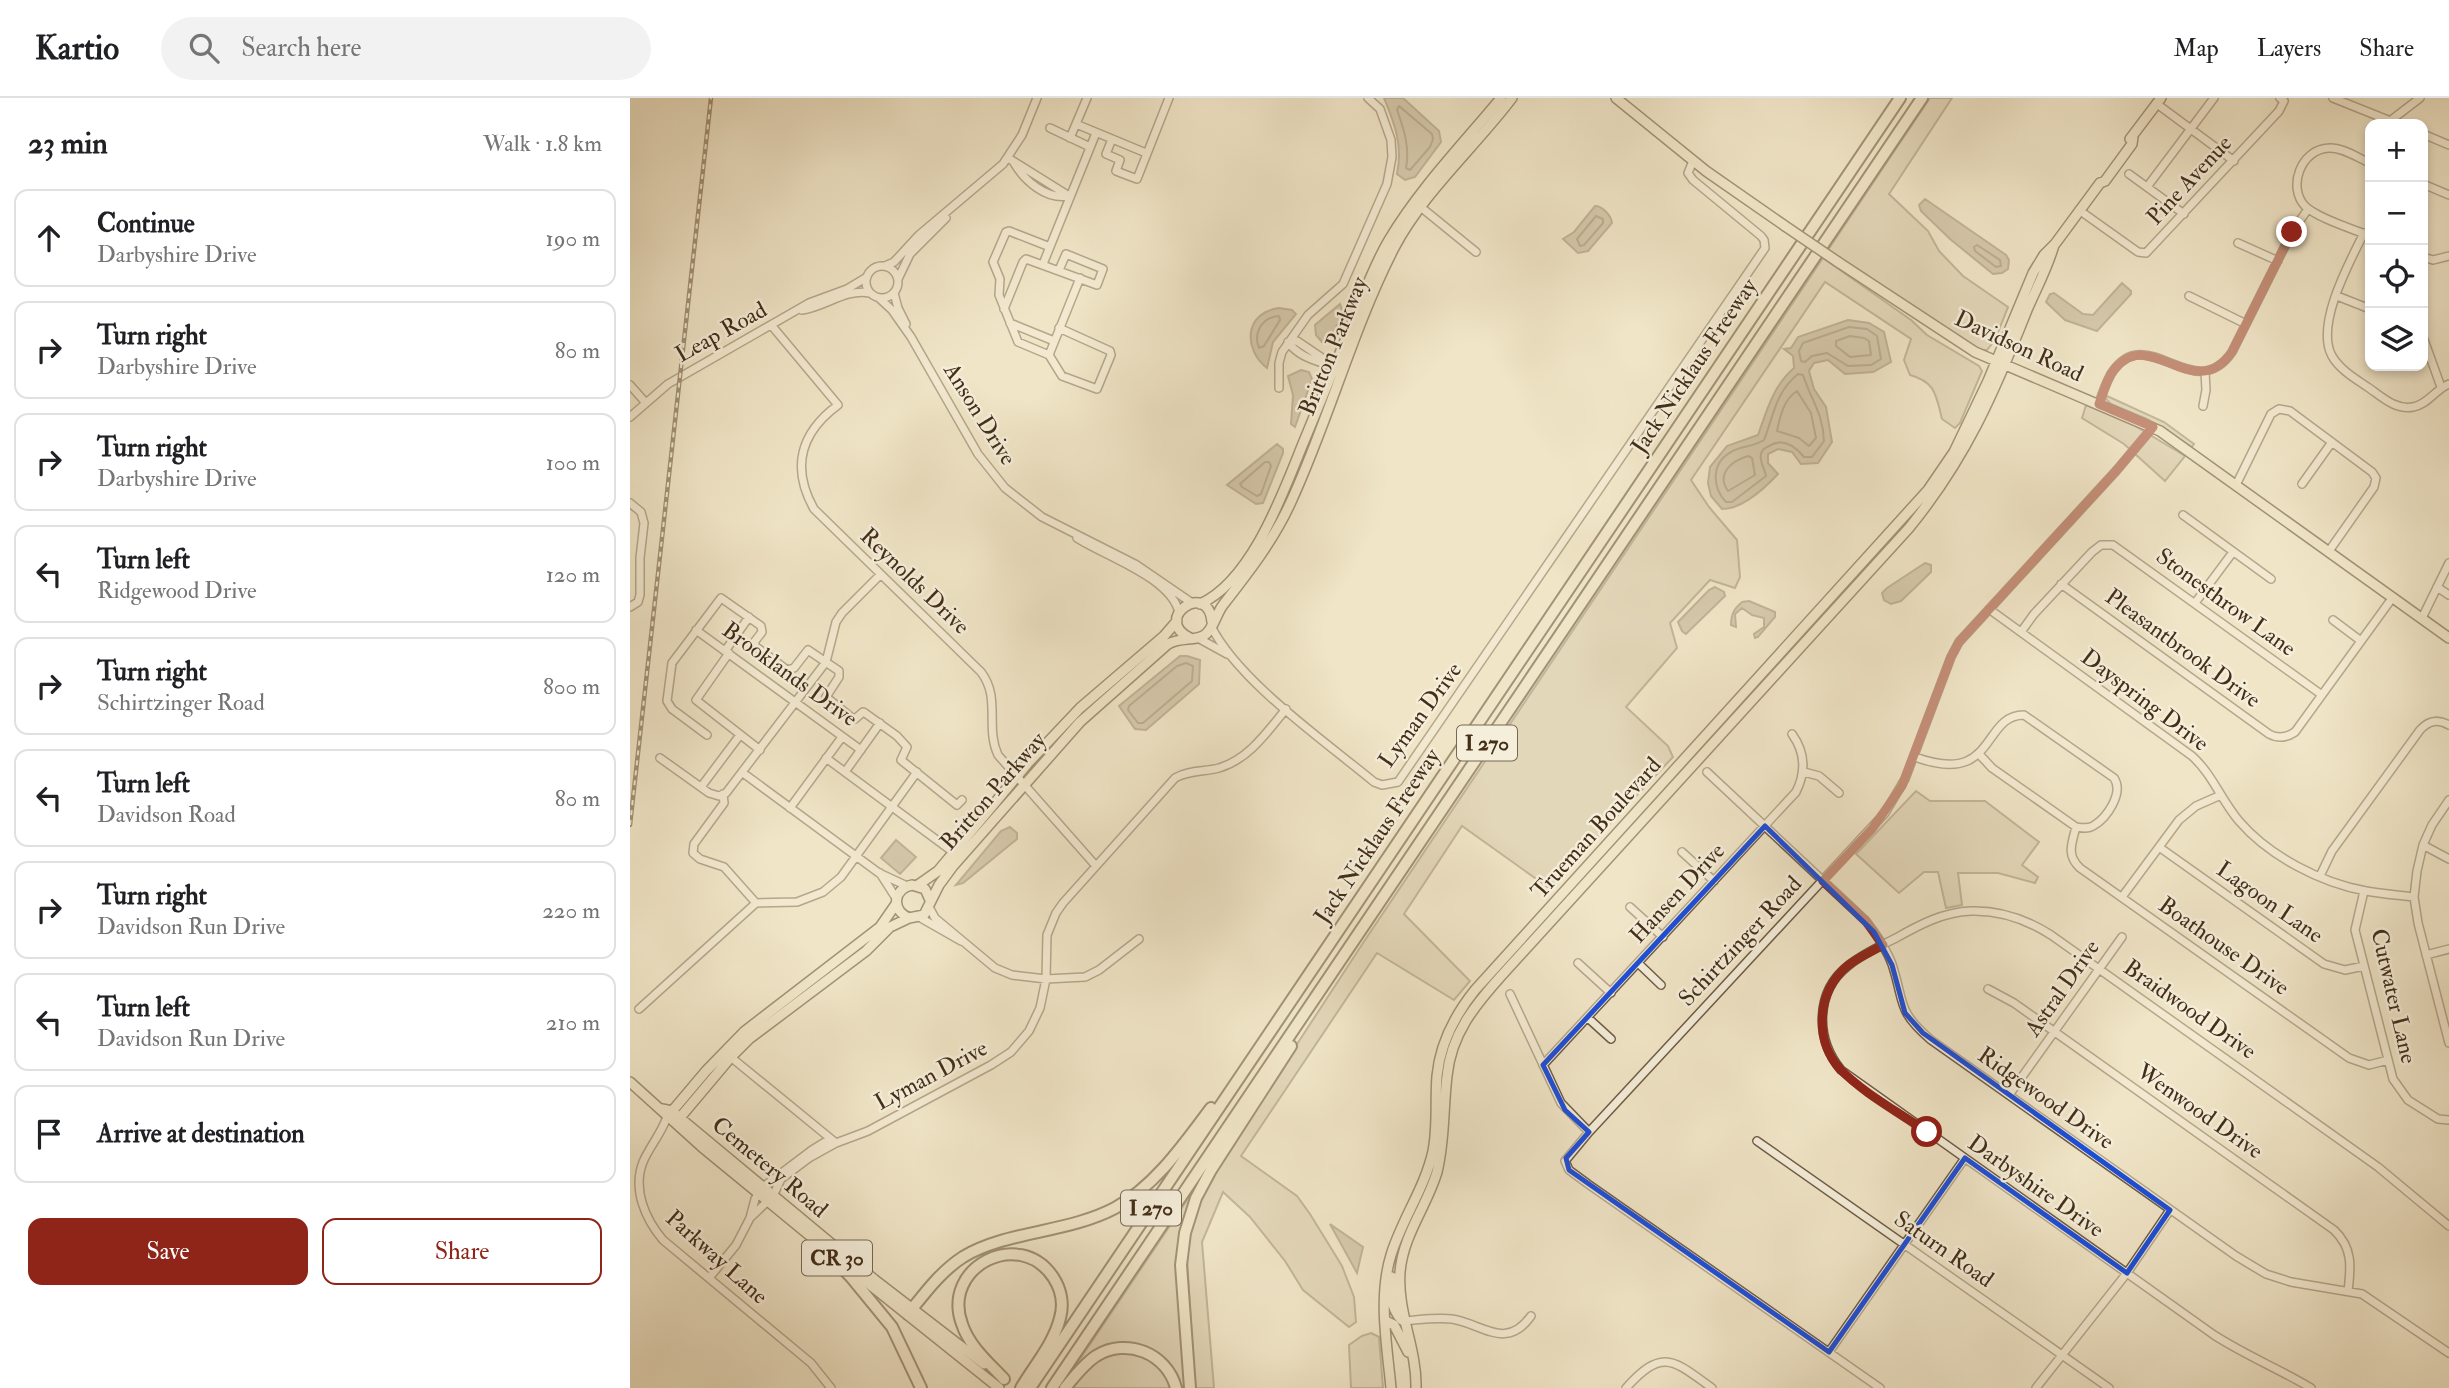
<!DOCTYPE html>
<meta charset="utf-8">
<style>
:root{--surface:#fff;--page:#f2f2f2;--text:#202124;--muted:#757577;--line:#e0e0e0;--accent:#8f2418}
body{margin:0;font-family:"IM FELL Double Pica",serif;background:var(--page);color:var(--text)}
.controls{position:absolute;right:21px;top:21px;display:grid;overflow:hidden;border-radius:14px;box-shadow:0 4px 10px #0003}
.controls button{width:63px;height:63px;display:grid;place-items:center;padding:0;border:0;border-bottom:2px solid var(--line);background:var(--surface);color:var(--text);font:35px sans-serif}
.stop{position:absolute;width:21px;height:21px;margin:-16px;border:5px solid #8f2418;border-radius:50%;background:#fff}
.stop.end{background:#8f2418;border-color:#fff;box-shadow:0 2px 7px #0008}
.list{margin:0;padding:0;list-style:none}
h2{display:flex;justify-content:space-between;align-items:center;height:91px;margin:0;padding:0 28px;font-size:30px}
h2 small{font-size:23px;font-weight:400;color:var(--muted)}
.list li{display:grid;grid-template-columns:46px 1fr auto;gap:21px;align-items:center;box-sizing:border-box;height:98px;margin:0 14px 14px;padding:0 14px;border:2px solid var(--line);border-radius:14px}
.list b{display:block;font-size:26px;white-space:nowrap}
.list p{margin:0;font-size:23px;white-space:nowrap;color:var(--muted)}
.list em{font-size:23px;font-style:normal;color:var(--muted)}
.actions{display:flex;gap:14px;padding:21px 28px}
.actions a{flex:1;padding:16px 0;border:2px solid var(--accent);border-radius:14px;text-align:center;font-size:24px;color:var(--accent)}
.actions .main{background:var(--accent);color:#fff}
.icon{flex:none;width:38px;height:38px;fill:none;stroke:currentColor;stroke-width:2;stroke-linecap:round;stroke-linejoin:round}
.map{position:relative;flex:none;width:1819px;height:1290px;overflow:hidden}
header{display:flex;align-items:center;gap:42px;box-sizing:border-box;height:98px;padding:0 35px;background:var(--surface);border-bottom:2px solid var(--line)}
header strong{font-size:33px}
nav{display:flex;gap:38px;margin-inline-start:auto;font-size:24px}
.search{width:490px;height:63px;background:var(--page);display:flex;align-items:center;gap:18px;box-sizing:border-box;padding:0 24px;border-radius:38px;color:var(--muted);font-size:26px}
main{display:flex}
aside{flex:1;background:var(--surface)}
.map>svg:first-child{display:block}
.green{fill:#d3c6a9;stroke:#8b7a60;stroke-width:2}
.water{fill:#b5a78c;stroke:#87775e;stroke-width:2}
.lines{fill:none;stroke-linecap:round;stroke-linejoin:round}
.shore{stroke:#7c6a52;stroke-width:2}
.minor-casing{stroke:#6e5c44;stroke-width:10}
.major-casing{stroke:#432e18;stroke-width:12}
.highway-casing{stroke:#432e18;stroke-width:14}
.minor{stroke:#f5eedb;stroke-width:7}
.major{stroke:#f0e5c7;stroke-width:9}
.highway{stroke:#f0e5c7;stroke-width:10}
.rail-casing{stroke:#432e18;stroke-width:4.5}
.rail{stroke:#f5eedb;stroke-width:2;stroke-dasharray:5;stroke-linecap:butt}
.major-bridge-casing{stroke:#432e18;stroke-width:12;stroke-linecap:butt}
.major-bridge{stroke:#f0e5c7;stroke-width:9}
.route{stroke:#8f2418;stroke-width:9}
.marked{fill:none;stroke:#1d4ed8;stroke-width:5;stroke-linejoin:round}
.labels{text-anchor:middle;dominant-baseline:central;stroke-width:5;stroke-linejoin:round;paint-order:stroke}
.shield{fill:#f5eedb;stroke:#786852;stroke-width:2}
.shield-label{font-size:21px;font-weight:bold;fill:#432e18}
.street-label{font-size:23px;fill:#432e18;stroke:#f5eedb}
</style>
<header>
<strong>Kartio</strong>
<div class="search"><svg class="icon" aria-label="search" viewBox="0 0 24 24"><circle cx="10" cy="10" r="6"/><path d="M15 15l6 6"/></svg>Search here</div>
<nav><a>Map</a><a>Layers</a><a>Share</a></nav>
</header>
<main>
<aside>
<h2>23 min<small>Walk · 1.8 km</small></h2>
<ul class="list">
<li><svg class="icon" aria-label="ahead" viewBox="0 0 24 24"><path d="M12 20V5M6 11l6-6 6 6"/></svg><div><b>Continue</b><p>Darbyshire Drive</p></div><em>190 m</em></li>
<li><svg class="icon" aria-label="right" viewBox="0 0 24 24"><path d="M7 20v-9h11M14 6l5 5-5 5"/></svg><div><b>Turn right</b><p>Darbyshire Drive</p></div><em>80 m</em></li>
<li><svg class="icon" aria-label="right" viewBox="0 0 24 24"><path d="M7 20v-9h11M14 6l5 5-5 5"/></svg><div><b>Turn right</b><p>Darbyshire Drive</p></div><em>100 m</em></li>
<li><svg class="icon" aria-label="left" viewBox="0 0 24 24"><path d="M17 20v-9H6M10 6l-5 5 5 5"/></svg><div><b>Turn left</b><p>Ridgewood Drive</p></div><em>120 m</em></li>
<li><svg class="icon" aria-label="right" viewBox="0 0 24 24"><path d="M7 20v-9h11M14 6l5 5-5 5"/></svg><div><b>Turn right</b><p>Schirtzinger Road</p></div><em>800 m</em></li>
<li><svg class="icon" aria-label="left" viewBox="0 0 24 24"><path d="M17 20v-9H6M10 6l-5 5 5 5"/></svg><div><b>Turn left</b><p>Davidson Road</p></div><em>80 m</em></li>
<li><svg class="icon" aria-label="right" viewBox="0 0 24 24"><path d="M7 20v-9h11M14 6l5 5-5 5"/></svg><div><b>Turn right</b><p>Davidson Run Drive</p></div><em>220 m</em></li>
<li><svg class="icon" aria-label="left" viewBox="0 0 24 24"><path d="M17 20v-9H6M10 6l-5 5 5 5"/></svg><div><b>Turn left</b><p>Davidson Run Drive</p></div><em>210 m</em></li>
<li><svg class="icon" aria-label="arrive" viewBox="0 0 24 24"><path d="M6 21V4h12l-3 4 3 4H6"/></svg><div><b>Arrive at destination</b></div></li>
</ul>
<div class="actions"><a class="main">Save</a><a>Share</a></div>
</aside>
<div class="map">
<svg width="1819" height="1290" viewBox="0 0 1819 1290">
<rect width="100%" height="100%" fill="#f0e5c7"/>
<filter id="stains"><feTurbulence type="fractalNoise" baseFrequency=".00286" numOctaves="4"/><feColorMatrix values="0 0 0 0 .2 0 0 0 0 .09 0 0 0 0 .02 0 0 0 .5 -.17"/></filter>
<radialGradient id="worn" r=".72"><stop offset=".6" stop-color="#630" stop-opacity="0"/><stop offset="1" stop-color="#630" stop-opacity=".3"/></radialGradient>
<path class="green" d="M1300,0h22l-63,96 39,37 11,20 24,25 45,31 -13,33 -8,10h-6l-16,-9 -137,-91z
M1193,160l88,62 16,15 52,31 3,5 -22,52 -5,5 -13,-9c-6,-23 -6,-37 -32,-44l-6,-15 7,-21 -86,-57 -134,198 18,27 28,33 3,37 -5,11 -25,-8 -40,43 7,25 -51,59 42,39 5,11 -124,131 -87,-62 -58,88 66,67 -16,19 -77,-47 -136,203 56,40 13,18 32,52 12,31 2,25 -7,5 -46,-37 -18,-29 -35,-44 -27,-25 -21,50 12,146h-19l-8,-129 3,-28 7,-27 12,-25 154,-236z
M1477,298l57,26 30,22 -2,3 -45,-28 -36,-15 -5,-5z
M1456,307l49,21 50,30 -20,25 -41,-37 -42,-26z
M1286,693l14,10h55l54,41 -17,23 16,12 -3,6 -37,-10h-40l4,32 -16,3 -8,-36h-14l-25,21 -43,-39z
M566,1089l-14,50 4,151h-8l-3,-11 -49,-32 -54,26z
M741,1235l8,4 4,51h-32l-2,-43 13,-9z
M506,1253l27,18 9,19h-103c25,-27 29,-35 67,-37z"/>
<path class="water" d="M754,0h19l36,33 2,11 -26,35 -10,3 -8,-6c6,-28 -2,-50 -13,-76z
M1295,101l81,56 3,5 -1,9 -6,4 -9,1 -43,-35 -29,-28 -2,-6z
M965,108c7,0 16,9 17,17l-24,28 -10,2 -15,-14 11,-7z
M1492,185l9,8v3l-34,37 -32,-11 -19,-18 4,-8 4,-1 29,21 10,1z
M710,206l3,8 -14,31 -7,-1 -6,-7 -1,-10z
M649,210l13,2 4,4 -23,28 -6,26c-24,-19 -23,-55 12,-60z
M1218,222l21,3 15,9 7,30 -18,10 -28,2 -17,-14 -14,3 -5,8 5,18 12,18 6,35 -14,21 -17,1 -9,-12 -14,-3 -10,5v9l10,11c-14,15 -35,35 -56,35l-11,-13 -3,-13 2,-16 17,-21 31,-11c9,-25 15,-49 36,-67l-1,-12 -9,-7 7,-1 7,-11z
M671,272l8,2 3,7 -17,48 -4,-3 2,-29 -5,-19z
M647,346l6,5v4l-20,50 -7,1 -29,-19z
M1295,465l6,2v7l-30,29 -10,3 -7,-4 -2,-7 5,-5z
M1085,489l9,5 1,4 -39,38 -4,-3 -4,-9 31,-32z
M1119,503l26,11v5l-17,20 -3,1 -1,-4 10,-7v-9l-12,-3 -10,-7 -7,6 1,13 -5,-2c0,-11 3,-16 11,-23z
M550,558h7l13,4 -1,24 -53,46 -11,-1 -16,-23z
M380,729l7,6v6l-54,44 -7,2 45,-54z
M266,742l20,17 -16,17 -19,-16z
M700,1126l33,23 -6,26z"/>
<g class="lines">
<path class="shore" d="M769,8l33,28 1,5 -3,8 -20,23 -4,-2c4,-20 -2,-39 -9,-58z
M966,118l7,3v4l-19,22 -4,1 -3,-7z
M1347,147l23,15 1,6 -5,1 -21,-16 -1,-4z
M649,218l1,4 -16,26 -5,2c-6,-15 3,-31 20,-32z
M1219,229l18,2 10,7 4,23 -10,6 -23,1 -21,-13 -15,3 -7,6 -4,-1 -2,-10 4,-8z
M1220,238l14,2 5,3 2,14 -21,2 -14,-11v-5z
M1168,276l5,1c8,25 20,38 21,66l-12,16h-8c-9,-11 -21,-20 -35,-11 -4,2 -7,3 -8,8 -2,8 4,15 5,22l-34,26h-6c-14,-15 -15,-39 5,-50 10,-6 22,-5 33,-12 10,-25 11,-47 34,-66z
M1167,293l14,22 5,25 -7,8 -10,-8 -22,-7c3,-15 7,-32 20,-40z
M1118,358l4,2 3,17 -27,16c-12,-17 3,-30 20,-35z
M635,364h4l2,4 -10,28 -4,2 -15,-9 -2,-3z
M556,565l7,3 -1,15 -49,42h-5l-10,-13 1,-4 48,-40z"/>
<g class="minor-casing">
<path id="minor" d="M1703,0l65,26
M1527,6l77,57
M1760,23l30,-23
M446,26l70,29
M420,30l40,19
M1793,36l26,11
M440,40l17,-40
M482,41l-6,15 14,6 -4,11 21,8 32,-81
M378,60l61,38c-23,4 -44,-15 -55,-33
M1740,65c-12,-5 -28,-16 -41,-15 -28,1 -42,39 -24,58 12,12 48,23 65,30
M1499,76l55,40
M1793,86l26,11
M1517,89l67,-89
M787,106l59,48
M1449,112l59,42 8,1 133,-142 5,-10 -4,-3
M1734,135c-15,30 -49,92 -32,123 8,14 24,23 37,32 13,9 26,22 44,19 14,-2 23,-18 36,-23
M1608,145l40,18
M1793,159l10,3 16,-4
M413,166l53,-131
M236 184a16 16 0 1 1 32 0a16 16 0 1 1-32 0Z
M255,168l9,-4 25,-27 84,-71 19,-29 15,-37
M268,181l12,-25 36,-36
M264,195l4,15 8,16
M1559,198l57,28
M1707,198l33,13
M249,200l13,12 19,27 67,117 27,34 37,29 93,47 57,39
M374,211l19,-47 3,-3 71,26 6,-16 -37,-15 -7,16
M172,212c23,-3 44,-22 68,-17
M380,225l44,18
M142,228l66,79c-38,28 -47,63 -24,104l167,163c20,26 4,55 17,83l98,111
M429,230l51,23 1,4 -14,34 -35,-13 -13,-21 31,-77
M1793,239l18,50
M658,244c12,17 32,19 51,27
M658,244l9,-1 34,23
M419,257l-31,-13 -19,-47 1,-16 -7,-17 13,-30 3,-1 41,16
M0,287l16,18
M649,290v-25l3,-11 26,-37 35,-31 44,-100 5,-27 -1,-17 -11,-31 -12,-11
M1469,306c3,-10 7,-21 12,-30 36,-56 82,34 121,-22l60,-120 16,-23
M1573,308l3,-16 -1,-18
M0,319l38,-33 141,-81 38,-14 20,-12
M1672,386l30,-42
M1606,387l35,-71 8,-5 11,2 82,61 4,6 -2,9 -45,64
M0,405l11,9 3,11 -4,35v37l-2,7 -8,5
M1553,417l88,64
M447,440c28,18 95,40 102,75
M1431,486l208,150c9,5 17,4 26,-2l98,-135
M1807,489l12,8
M1565,505l38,-51
M1359,511l203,147c21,19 29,44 47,65 30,35 82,62 127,70 16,3 32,4 48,6
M1792,520l27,-55
M1703,522l28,21
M581,528c27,55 115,116 163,156l8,3 16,-3 367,-534 -1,-8 -3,-4 -68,-56 -5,-7 5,-12
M66,532l165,120
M1391,534l13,-18 58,-62 9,-7h12l209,150
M568,540l29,16
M95,553l24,-34
M99,555l-33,47 64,50
M77,637l-35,-26 -5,-8 5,-38 49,-65 40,28 1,6 -7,9v5l32,24 7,-2 14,-18 31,21v6l-13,20 26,21 3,1 8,-7 2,1 32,23 10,11 -6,13 56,45 5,-5
M1285,659c82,30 66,-42 109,-42l90,63c10,15 -7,40 -21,48 -5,3 -10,2 -17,1l-84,-59 -13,-14
M30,660l49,35 10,3 7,-3 100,-131 10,-40 6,-9 38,-38
M196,660l127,94
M215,674l35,-49
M1077,674l159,149c10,13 20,27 26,43 13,39 4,46 39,76l305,216 30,18 25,8 71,12 87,59
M1174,674l15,4 20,17
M113,675l136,100 28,13
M71,689l39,-52
M93,696l1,9 -30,41 -1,9 7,6 24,8 32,36
M1819,702l-17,25 -9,20 -6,26 -3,26 4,26 31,120
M160,710l52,-71
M1446,729c-4,16 -10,28 4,41l269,190 20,7 19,-5
M1793,747l26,14
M1529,749l165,117 21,6 19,-4
M1052,754l32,29
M250,775l16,25
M1690,778l12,-25 88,-121c9,-10 18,-11 29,-5
M1734,793l-9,39 38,149 15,21 30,19 11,1
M1492,799l57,-77 17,-14 25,-11
M299,809l6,11 60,50 17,7 34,4 39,-2 14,-7 40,-31
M1000,809l33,30
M289,819l42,24
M1796,857l23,-6
M948,865l33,30
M1008,865l23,22
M1358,891l26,14 320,227c19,18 17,37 14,61
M880,896l51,109 28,29
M9,911l117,-106 41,-1 26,-10 18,-15 76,-105
M958,920l23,21
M97,956l109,89
M913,967l253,-273c10,-20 9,-40 -4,-58
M1379,997l113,-158
M37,1019c-6,17 -17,29 -24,45 -11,28 3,58 20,78l148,123 20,25
M1127,1043l352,247
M120,1120l23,-22 8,-17 28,-21 27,-15 32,-12 123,-66 20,-13 18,-21 11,-23 6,-29 1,-44 9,-22 7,-10 112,-125c14,-8 29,-6 44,-10 30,-9 48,-36 67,-59
M79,1180l27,-33 14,-27 5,-19 8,-12 49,-37 13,-8 11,1
M772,1223c16,-1 33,-4 50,-2 31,5 54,32 79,-3
M1199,1254l136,-194
M996,1290c37,-41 47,-28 86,0
M1250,1290l-292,-204 -19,-14 -4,-9 24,-29 296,-319 20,-34 46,-122 8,-15 157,-171 37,-44
M1406,1290l91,-115 43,-63
M1681,1290c-32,-19 -66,-33 -97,-53l-373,-265c-26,-32 -26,-79 8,-105 14,-11 31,-19 47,-27 23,-13 47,-26 75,-27 30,-1 55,8 80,24l327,232 71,59"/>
</g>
<g class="major-casing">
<path id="major" d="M986,0l90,73 79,55
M1500,41l31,-41
M1208,164l137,90 185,79 289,207
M570,506c51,-23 82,-108 102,-158 17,-41 34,-82 50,-123 11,-27 22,-58 37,-83 31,-52 74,-96 112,-142
M560,540c-39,-19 18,-59 22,-16
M288,787l20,-14 90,-108 52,-55 84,-72 13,-15
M300,802l-5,-11 -13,-4c-19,4 -21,25 -3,33l15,-3 15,-30 14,-19 127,-144 88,-78c12,-7 26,-3 35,-8 10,-5 13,-22 20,-31 25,-32 50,-64 67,-101 39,-84 62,-174 104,-256 28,-54 81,-101 118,-150
M0,984l72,65 118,97
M32,1011l10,2 8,7 195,162 109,84
M38,1018l38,-45 39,-40 135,-104 16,-23
M48,1022l53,-63 18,-18 117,-88 24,-24 19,-9
M214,1166l155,124
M762,1179c-1,15 -2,31 9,42
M756,1223l8,4 14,27
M761,1290c-4,-43 -13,-91 0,-133 11,-36 34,-67 42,-104 5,-25 2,-50 4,-75 3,-32 18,-61 38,-86l453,-500 26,-38 34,-71 45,-108 11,-18 11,-11 45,-61 5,-2 27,-37 1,-7
M786,1290c1,-40 -19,-75 -16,-116 3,-37 27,-66 37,-100 8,-32 6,-64 10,-96 4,-42 28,-71 55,-101l407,-447c57,-70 85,-135 118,-218 9,-21 21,-43 27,-65"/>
</g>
<g class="highway-casing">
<path id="highway" d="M185,1142l36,37 41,50 29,61
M278,1216c17,-21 32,-42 55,-57 42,-26 105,-24 152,-49 40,-22 69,-64 96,-100
M374,1281c-15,-16 -35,-33 -42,-55 -21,-57 57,-97 91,-47 8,12 11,27 7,41 -6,25 -26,48 -39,70
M400,1290l870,-1290
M422,1290l870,-1290
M435,1290c9,-11 19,-24 31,-32 30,-19 71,-3 80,32
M560,1290l-9,-123 4,-32 11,-35 15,-28 80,-124"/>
</g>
<use href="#minor" class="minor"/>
<use href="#major" class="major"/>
<use href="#highway" class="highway"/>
<g class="rail-casing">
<path id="rail" d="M0,727l81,-727"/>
</g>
<use href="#rail" class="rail"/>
<g class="major-bridge-casing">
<path id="major-bridge" d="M1155,128l53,36"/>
</g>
<use href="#major-bridge" class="major-bridge"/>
</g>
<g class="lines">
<path class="route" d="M1297,1034c-27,-19 -64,-39 -87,-63 -26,-29 -23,-76 6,-102 10,-9 25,-15 37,-22l-17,-24 -43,-40 49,-52 30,-43 49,-129 8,-15 157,-171 37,-44 -54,-23c4,-10 7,-21 12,-30 36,-55 82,34 121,-22l60,-120"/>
</g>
<path d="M0 0H1819V1290H0ZM1135,728l109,106 18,33 13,48 18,20 247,177 -43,63 -162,-115 -136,194 -260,-182 -3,-12 23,-26 -24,-22 -22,-45z" fill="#f0e5c7" fill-opacity=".55" fill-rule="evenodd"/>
<path class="marked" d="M1135,728l109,106 18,33 13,48 18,20 247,177 -43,63 -162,-115 -136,194 -260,-182 -3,-12 23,-26 -24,-22 -22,-45z"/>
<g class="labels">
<g class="shield">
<rect x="827" y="627.5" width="60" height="35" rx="5"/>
<rect x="491" y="1092.5" width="60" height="35" rx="5"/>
<rect x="172" y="1142.5" width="70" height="35" rx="5"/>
</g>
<g class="shield-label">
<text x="857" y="645">I 270</text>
<text x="521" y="1110">I 270</text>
<text x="207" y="1160">CR 30</text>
</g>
<g class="street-label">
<text transform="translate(1559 82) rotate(-47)">Pine Avenue</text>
<text transform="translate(91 234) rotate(-29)">Leap Road</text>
<text transform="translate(703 248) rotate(-68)">Britton Parkway</text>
<text transform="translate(1389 248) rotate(25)">Davidson Road</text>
<text transform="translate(1064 268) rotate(-56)">Jack Nicklaus Freeway</text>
<text transform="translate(350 316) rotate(58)">Anson Drive</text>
<text transform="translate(285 483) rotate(44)">Reynolds Drive</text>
<text transform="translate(1596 504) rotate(36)">Stonesthrow Lane</text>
<text transform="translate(1553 550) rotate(36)">Pleasantbrook Drive</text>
<text transform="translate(160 576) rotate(36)">Brooklands Drive</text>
<text transform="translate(1515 602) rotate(37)">Dayspring Drive</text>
<text transform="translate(790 617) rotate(-54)">Lyman Drive</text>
<text transform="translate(363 693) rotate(-49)">Britton Parkway</text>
<text transform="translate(966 730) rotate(-48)">Trueman Boulevard</text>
<text transform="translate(747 738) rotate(-56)">Jack Nicklaus Freeway</text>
<text transform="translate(1047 795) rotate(-47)">Hansen Drive</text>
<text transform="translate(1640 804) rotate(35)">Lagoon Lane</text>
<text transform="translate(1110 843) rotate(-47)">Schirtzinger Road</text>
<text transform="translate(1594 848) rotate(35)">Boathouse Drive</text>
<text transform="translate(1432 890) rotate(-55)">Astral Drive</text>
<text transform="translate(1764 898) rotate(77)">Cutwater Lane</text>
<text transform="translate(1560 911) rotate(35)">Braidwood Drive</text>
<text transform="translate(301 977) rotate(-28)">Lyman Drive</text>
<text transform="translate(1416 1000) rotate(35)">Ridgewood Drive</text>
<text transform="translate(1570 1013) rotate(35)">Wenwood Drive</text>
<text transform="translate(140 1069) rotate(40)">Cemetery Road</text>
<text transform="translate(1406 1088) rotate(35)">Darbyshire Drive</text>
<text transform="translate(1314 1151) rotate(35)">Saturn Road</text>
<text transform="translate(87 1159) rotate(42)">Parkway Lane</text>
</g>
</g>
<rect width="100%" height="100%" filter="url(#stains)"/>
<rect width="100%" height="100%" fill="url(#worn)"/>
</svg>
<div class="controls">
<button>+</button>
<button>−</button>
<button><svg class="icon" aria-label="locate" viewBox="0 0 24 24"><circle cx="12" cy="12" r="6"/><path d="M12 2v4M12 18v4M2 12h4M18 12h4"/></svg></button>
<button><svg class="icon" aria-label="layers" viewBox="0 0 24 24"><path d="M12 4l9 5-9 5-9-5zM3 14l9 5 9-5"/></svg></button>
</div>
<div class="stop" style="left:1297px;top:1034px"></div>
<div class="stop end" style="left:1662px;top:134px"></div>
</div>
</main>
